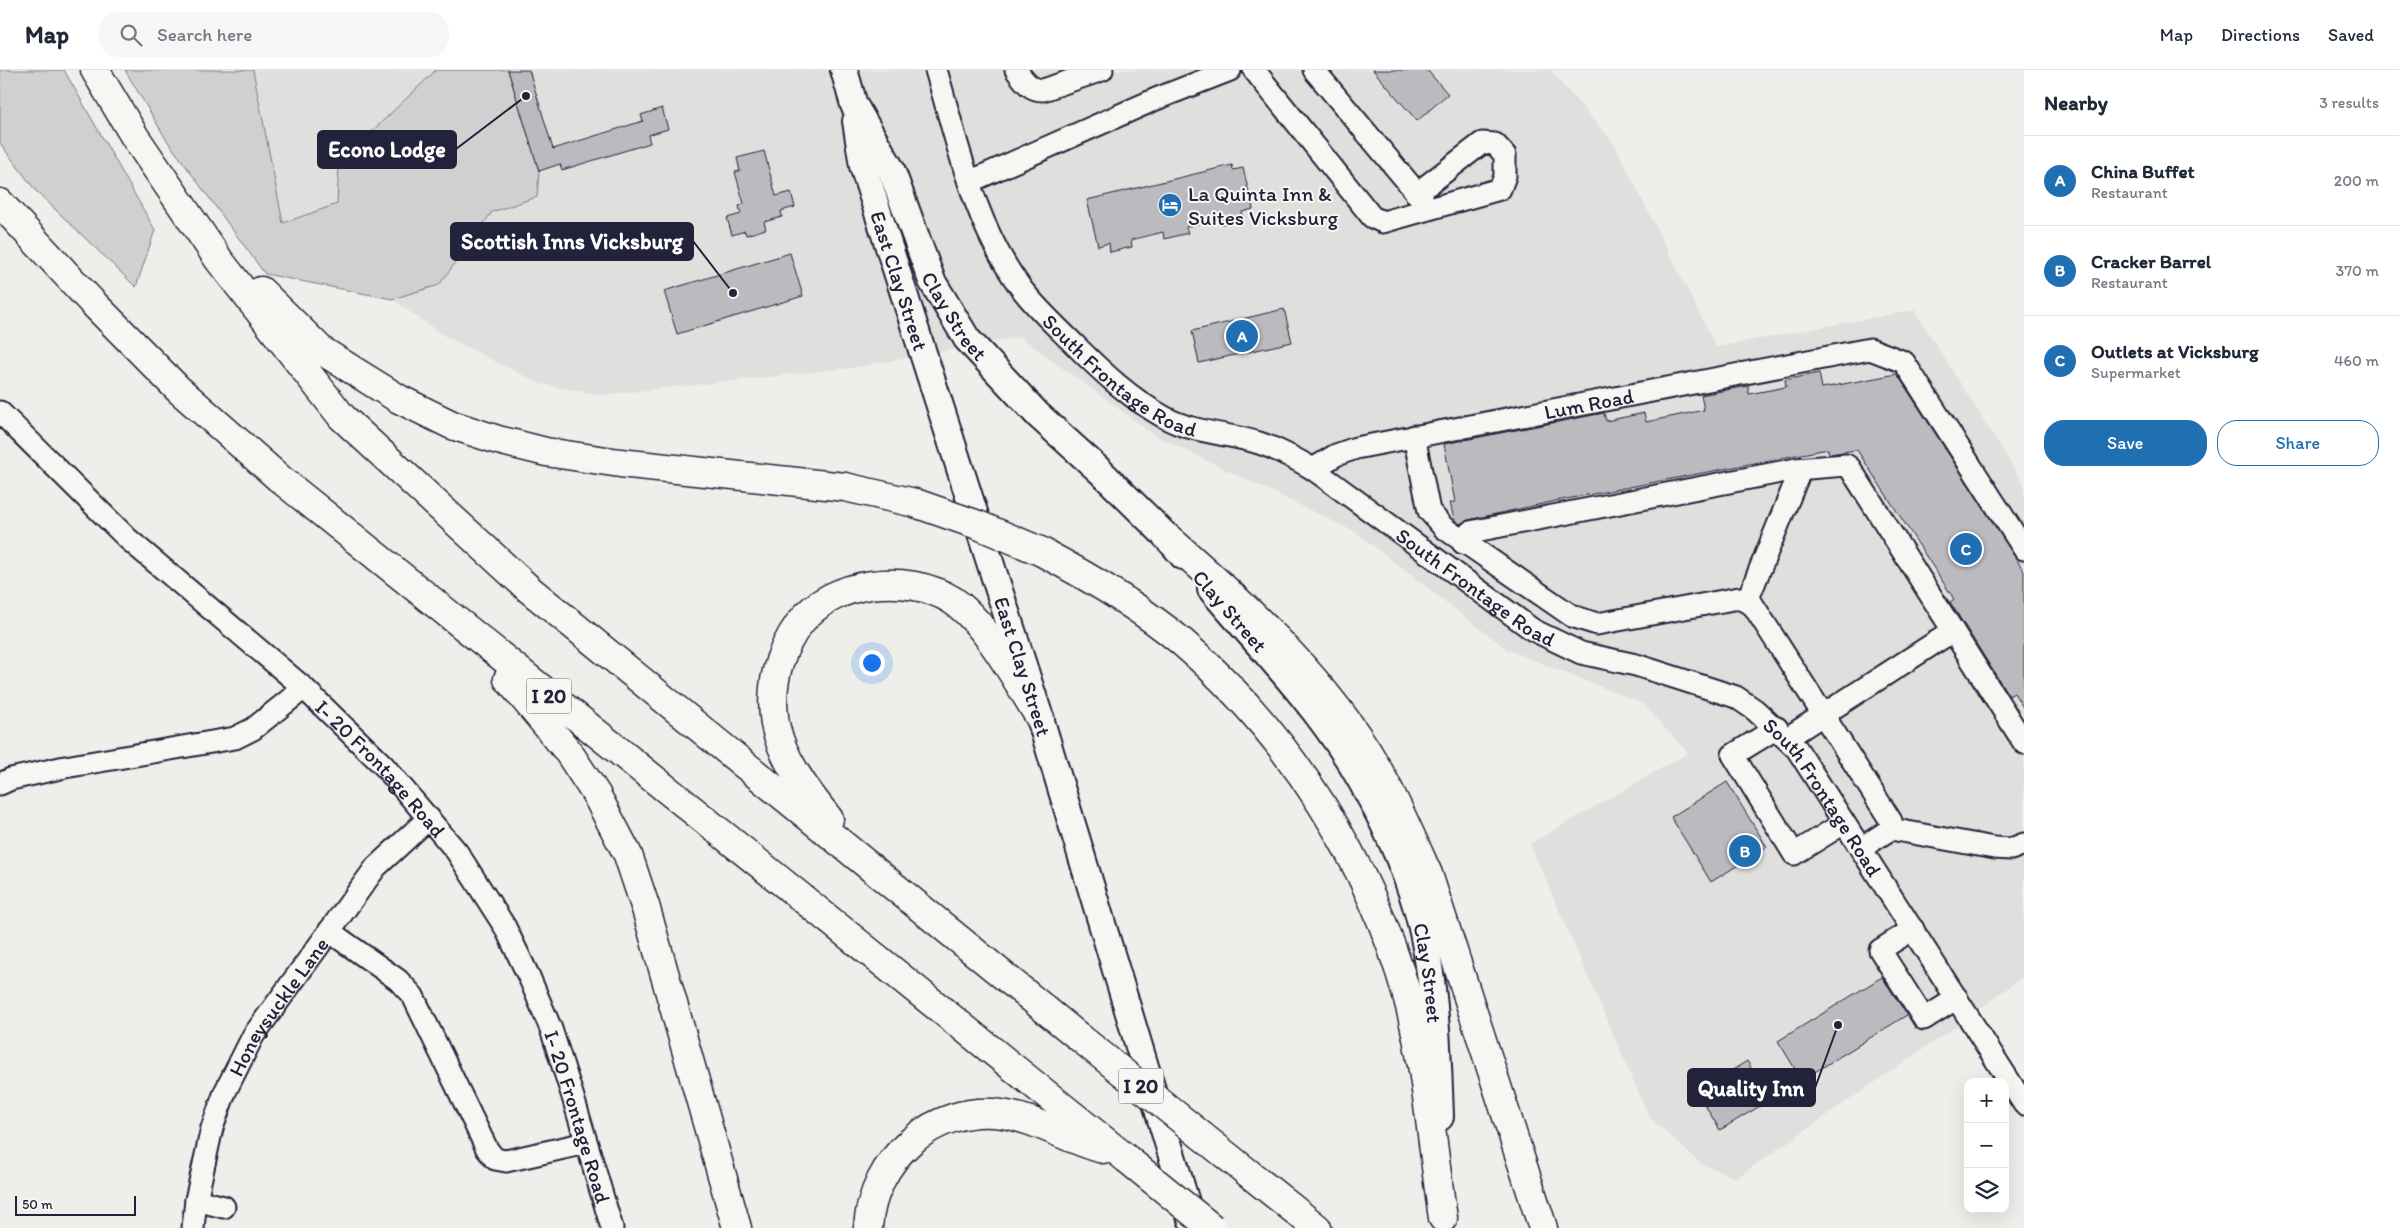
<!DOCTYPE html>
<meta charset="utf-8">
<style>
:root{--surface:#fff;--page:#f6f6f7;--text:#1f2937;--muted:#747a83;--line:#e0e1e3;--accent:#1f6fb2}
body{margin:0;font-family:Itim,sans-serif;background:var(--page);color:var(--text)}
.controls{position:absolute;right:15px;bottom:15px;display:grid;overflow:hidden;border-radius:10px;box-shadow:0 5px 20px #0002}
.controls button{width:45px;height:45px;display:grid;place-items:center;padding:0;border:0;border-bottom:1px solid var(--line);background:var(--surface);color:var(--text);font:25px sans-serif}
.scale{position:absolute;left:15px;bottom:12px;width:121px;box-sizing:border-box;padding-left:5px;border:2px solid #22223b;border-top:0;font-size:14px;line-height:18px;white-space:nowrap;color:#22223b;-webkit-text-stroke:4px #f6f6f2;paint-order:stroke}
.you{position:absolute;left:871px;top:592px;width:18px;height:18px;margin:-12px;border:4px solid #fff;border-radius:50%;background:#1a73e8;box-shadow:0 0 0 8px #1a73e833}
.badge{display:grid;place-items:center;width:32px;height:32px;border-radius:50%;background:var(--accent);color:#fff;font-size:16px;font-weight:700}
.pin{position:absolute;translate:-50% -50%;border:2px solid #fff;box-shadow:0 1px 5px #0006}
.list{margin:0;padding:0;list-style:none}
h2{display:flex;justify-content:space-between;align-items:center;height:65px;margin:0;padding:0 20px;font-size:21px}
h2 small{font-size:16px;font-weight:400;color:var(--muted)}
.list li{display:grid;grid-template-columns:32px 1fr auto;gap:15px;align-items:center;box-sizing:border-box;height:90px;padding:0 20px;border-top:1px solid var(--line)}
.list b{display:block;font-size:19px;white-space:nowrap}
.list p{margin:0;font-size:16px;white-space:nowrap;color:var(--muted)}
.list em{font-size:16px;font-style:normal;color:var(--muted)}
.actions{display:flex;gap:10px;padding:15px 20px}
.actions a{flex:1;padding:11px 0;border:1px solid var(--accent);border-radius:20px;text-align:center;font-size:18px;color:var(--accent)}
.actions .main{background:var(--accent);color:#fff}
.icon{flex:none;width:28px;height:28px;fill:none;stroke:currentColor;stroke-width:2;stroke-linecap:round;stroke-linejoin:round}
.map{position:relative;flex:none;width:2024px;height:1158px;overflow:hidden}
header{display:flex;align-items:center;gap:30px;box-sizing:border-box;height:70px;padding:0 25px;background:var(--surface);border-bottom:1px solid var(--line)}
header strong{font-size:24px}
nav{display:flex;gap:28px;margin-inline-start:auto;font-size:18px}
.search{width:350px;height:45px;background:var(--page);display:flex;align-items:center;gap:12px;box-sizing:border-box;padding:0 18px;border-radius:20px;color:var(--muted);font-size:19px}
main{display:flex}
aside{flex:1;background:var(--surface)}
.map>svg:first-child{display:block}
.built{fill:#dfdfde}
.green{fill:#d0d0d1;stroke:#797986}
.building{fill:#bbbbbf;stroke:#22223b}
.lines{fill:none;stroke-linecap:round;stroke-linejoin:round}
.minor-casing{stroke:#22223b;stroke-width:25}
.major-casing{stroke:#22223b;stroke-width:30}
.highway-casing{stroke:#22223b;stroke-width:31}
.minor{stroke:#f6f6f2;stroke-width:21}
.major{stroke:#f6f6f2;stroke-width:26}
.highway{stroke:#f6f6f2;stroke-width:28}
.highway-bridge-casing{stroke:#22223b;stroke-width:31;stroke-linecap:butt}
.highway-bridge{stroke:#f6f6f2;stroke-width:28}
.labels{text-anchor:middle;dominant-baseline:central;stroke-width:4;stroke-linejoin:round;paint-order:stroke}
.shield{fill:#f6f6f2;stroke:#626272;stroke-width:1}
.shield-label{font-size:20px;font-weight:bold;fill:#22223b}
.poi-label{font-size:21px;fill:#22223b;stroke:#f6f6f2;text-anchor:start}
.street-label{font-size:21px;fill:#22223b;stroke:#f6f6f2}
.leader{fill:none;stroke:#22223b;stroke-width:2}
.callout-dot{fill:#22223b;stroke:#f6f6f2;stroke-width:2}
.callout{fill:#22223b;stroke:#22223b;stroke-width:2}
.callout-label{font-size:22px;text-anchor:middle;font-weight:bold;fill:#fff}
</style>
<header>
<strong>Map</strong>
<div class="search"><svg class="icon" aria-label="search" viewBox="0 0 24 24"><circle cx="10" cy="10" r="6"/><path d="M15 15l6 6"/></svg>Search here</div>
<nav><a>Map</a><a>Directions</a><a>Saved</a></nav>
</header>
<main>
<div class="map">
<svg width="2024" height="1158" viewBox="0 0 2024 1158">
<rect width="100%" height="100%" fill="#eeeeeb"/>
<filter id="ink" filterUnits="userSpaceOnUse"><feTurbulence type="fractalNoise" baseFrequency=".02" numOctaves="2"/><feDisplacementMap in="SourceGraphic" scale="10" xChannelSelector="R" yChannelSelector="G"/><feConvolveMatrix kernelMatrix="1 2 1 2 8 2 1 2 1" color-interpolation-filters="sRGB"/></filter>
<g filter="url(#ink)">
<path class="built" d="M252,0h1298l64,73 102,204 198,-37 110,174v492l-69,51 -219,151 -35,-14 -52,-47 -119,-273 158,-91 -46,-50 -134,-53 -153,-118 -199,-96 -136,-99 -169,31 -249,27 -62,-11 -97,-49 -160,-112z"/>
<path class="green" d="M0,0h64l91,160 -19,57 -101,-97 -35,-47z
M125,0h128l30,153 54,-19 2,-41 97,-93h72l31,101 -2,26 -45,15 -53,73 -47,14 -127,-25 -99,-135z"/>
<path class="building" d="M508,0h21l24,79 90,-28 -2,-6 21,-7 6,21 -20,6 2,8 -88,27 -2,-6 -21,7z
M1373,0h54l21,24 -31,27z
M764,81l12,45 15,-4 4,15 -14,4 1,6 -18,5 2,7 -20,6 -1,-4 -13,4 -5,-17 14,-4 -2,-8 5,-2 -9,-32 5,-1 -3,-13z
M1232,95l1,5 10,-2 10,41 -11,3 1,6 -21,6 -1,-6 -35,9 2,6 -24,6 -1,-7 -32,8 1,7 -22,5 -1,-9 -11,3 -11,-46z
M790,183l13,43 -126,38 -13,-43z
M1284,239l8,33 -93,21 -7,-32z
M1819,303l3,15 75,-14 127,197v138l-10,-16 -5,3 -59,-94 4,-3 -97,-149 -28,4 -1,-5 -272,52 -88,19 -8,4 -6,-5 -4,-16 5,-1 -11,-58 160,-31 2,8 38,-8 2,9 58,-12 -3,-15 47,-9 1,8 37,-7 -1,-7z
M1727,712l40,65 -56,35 -40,-65z
M1882,907l25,38 -105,65 -24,-39z
M1747,991l23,39 -50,30 -23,-38z"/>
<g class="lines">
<g class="minor-casing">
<g id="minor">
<path id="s1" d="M936,0c22,74 38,155 85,218 16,21 36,39 55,58 26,26 55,53 88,71 28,16 64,16 95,26 19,6 37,16 54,26l220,161 48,23 55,12 100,32 19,13 42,39 227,355"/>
<path d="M1016,0c8,10 13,20 27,20l59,-20"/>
<path d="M1254,0l118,147 11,5 117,-33 5,-13v-21l-10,-11 -13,-1 -66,51"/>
<path d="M1314,0l112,134"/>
<path d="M969,112l187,-83 74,-29"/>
<path id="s2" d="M0,342l128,127 176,149 80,78 73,86 48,75 25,52 21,50 21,65 40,134"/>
<path d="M1414,366l15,75 15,17 128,88 25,8 142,-26 14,7 138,216v8"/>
<path id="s3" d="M1313,399l23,-14 20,-7 514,-99 34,13 120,187"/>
<path d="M1463,473l7,-11 326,-63 50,-4 4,3 174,275"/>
<path d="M1747,531l51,-125 -2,-7"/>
<path d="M1777,658l-44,27 61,99 50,-31"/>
<path d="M1787,668l166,-107"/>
<path d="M0,714l11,-5 54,-12 170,-29 18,-9 51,-41"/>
<path d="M1861,778l30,-19 103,19 17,1 13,-5"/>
<path d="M1913,859l-33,21 44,69 33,-21"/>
<path d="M329,861l69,49 15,16 74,153 8,10 11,2 80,-18"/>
<path d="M196,1130l28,7"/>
<path id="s4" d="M193,1158l3,-28 16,-72 13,-36 28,-56 123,-169 53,-49"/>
</g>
</g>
<g class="major-casing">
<g id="major">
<path id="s5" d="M844,0l10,35 37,64 41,112 35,58 71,76 62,56 68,67 15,18"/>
<path id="s6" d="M856,51l7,45 177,552 151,501"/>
<path id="s7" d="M1211,519c47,56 99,109 138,171 31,51 63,118 75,177 12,60 14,120 16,180"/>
</g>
</g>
<g class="highway-casing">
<path id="highway" d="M95,0l40,67 84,123 123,157 188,173 549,447
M0,133l91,98 87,88 101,89 848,681
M261,221l60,59 33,21 45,28 53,26 46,15 48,12 74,11 225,24 70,16
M1168,468c73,64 146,130 199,213 24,39 42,81 61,123l115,354
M1040,481c49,26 99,55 142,91 108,93 188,220 226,357 19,71 24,147 35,219
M508,609l59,71 29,44 32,61 18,54 91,319
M829,749c-22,-27 -47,-60 -54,-95 -6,-36 3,-71 24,-100 33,-44 108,-52 153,-24 34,22 66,83 88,118
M1202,1066l115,92
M868,1158c4,-68 65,-124 134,-114 36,5 66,26 101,35"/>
</g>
<use href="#minor" class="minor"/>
<use href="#major" class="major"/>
<use href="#highway" class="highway"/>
<g class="highway-bridge-casing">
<path id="highway-bridge" d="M915,433l63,22 62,26
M1079,967l123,99
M1127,1089l85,69"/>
</g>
<use href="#highway-bridge" class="highway-bridge"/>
</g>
</g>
<defs>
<g id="hotel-disc" transform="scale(1.25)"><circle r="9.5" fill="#1f6fb2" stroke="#f6f6f2"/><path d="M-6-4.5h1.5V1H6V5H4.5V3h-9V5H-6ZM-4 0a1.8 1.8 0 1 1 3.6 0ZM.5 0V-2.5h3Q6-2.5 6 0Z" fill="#fff"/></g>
</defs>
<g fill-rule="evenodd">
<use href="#hotel-disc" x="1170" y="135"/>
</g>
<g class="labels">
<g class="shield">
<rect x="526.5" y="608.5" width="45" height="35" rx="4"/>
<rect x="1118.5" y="998.5" width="45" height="35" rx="4"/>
</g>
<g class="shield-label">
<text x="549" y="626">I 20</text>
<text x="1141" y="1016">I 20</text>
</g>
<g class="poi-label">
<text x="1188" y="123">La Quinta Inn &amp;<tspan x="1188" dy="24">Suites Vicksburg</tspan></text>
</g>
<g class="street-label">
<text stroke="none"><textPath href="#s6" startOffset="166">East Clay Street</textPath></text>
<text stroke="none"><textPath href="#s5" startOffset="271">Clay Street</textPath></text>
<text stroke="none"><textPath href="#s1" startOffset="369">South Frontage Road</textPath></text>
<text stroke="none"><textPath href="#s3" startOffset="285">Lum Road</textPath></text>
<text stroke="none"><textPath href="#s1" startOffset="789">South Frontage Road</textPath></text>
<text transform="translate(1230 541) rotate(49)">Clay Street</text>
<text stroke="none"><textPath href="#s6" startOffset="571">East Clay Street</textPath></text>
<text stroke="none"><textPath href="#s2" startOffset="522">I- 20 Frontage Road</textPath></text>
<text stroke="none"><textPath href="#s1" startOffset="1209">South Frontage Road</textPath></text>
<text stroke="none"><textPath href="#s7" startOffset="449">Clay Street</textPath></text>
<text stroke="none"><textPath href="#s4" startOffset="241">Honeysuckle Lane</textPath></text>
<text stroke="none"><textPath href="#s2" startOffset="928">I- 20 Frontage Road</textPath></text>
</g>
</g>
<path class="leader" d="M526 26L456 79M733 223L693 171M1838 955L1815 1018"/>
<g class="callout-dot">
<circle cx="526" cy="26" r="5"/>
<circle cx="733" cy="223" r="5"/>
<circle cx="1838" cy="955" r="5"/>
</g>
<g class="callout">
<rect x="318" y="61" width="138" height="37" rx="5"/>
<rect x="451" y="153" width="242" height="37" rx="5"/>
<rect x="1688" y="999" width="127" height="37" rx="5"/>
</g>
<g class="callout-label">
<text x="387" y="87">Econo Lodge</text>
<text x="572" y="179">Scottish Inns Vicksburg</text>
<text x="1751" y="1026">Quality Inn</text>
</g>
</svg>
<div class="controls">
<button>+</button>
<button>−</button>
<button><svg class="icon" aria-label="layers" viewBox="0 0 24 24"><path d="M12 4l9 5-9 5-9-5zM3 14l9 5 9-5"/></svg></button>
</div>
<div class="scale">50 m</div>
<div class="you"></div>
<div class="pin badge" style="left:1242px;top:266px">A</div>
<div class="pin badge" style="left:1745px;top:781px">B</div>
<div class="pin badge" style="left:1966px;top:479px">C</div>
</div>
<aside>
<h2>Nearby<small>3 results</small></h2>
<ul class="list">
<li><span class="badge">A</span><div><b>China Buffet</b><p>Restaurant</p></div><em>200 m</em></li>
<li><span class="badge">B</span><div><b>Cracker Barrel</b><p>Restaurant</p></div><em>370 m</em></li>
<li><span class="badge">C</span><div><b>Outlets at Vicksburg</b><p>Supermarket</p></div><em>460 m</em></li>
</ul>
<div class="actions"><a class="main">Save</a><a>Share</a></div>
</aside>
</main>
